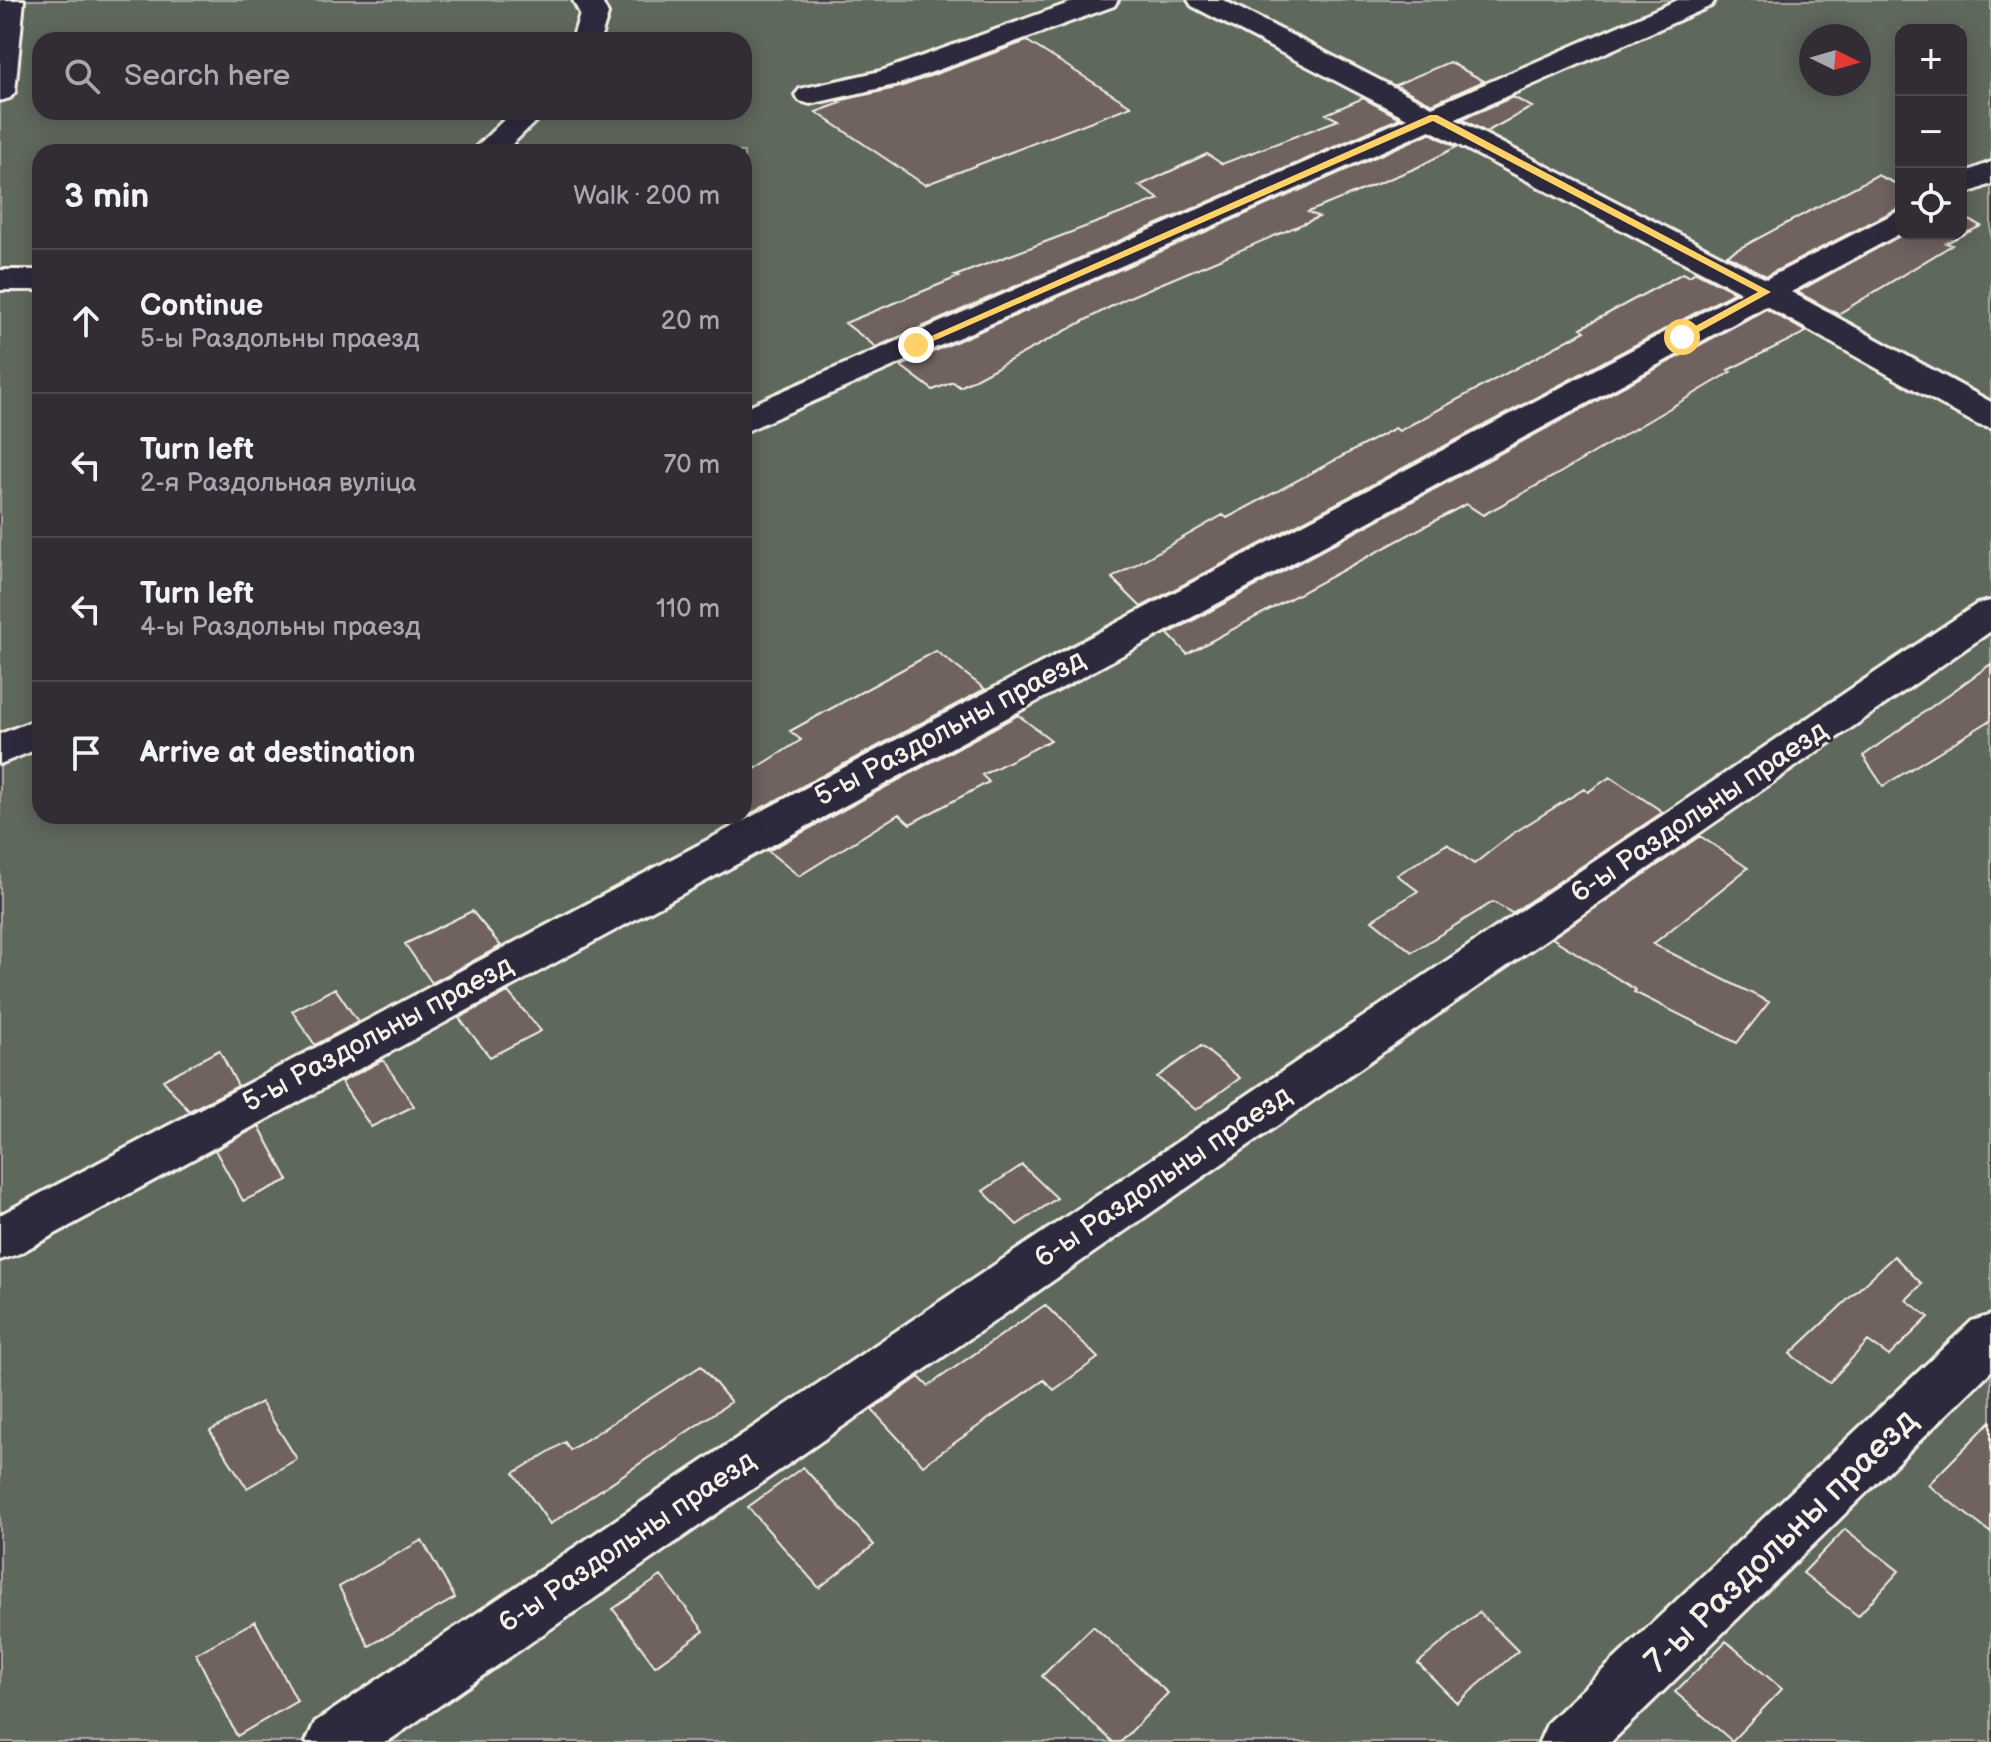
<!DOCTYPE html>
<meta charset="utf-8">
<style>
:root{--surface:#322c35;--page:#3d3841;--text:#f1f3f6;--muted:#a8a7ad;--line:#4d4850}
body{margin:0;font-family:"Balsamiq Sans",sans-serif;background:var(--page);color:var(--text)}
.controls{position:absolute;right:24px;top:24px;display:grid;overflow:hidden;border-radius:16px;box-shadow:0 4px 20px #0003}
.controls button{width:72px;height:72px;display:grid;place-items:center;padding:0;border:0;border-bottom:2px solid var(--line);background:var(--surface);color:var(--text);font:40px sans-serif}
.compass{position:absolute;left:1799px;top:24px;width:72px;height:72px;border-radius:50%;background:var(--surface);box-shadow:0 4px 20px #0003;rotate:95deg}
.stop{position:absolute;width:24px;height:24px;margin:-18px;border:6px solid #ffd166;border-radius:50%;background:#fff}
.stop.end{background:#ffd166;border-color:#fff;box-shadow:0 2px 8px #0008}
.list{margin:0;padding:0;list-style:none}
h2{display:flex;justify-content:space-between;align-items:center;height:104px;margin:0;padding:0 32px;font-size:34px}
h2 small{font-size:26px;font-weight:400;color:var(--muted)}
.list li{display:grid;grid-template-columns:52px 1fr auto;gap:24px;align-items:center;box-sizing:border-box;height:144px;padding:0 32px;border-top:2px solid var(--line)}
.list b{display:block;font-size:30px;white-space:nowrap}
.list p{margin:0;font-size:26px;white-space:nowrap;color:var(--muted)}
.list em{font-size:26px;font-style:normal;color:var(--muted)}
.icon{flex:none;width:44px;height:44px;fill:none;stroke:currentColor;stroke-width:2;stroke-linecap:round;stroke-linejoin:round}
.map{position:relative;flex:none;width:1991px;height:1742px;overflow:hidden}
.search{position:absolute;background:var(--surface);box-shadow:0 4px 20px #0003;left:32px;top:32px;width:720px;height:88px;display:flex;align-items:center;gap:20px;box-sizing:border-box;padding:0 28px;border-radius:24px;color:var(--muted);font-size:30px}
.panel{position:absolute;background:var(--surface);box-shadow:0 4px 20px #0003;left:32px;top:144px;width:720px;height:680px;border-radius:24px}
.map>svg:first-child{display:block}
.green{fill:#5f685c;stroke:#aaaca2;stroke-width:2;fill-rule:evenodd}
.building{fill:#6f625e;stroke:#f4f1e8;stroke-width:2}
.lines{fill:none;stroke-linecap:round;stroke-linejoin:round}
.minor-casing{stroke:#f4f1e8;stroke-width:6}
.minor{fill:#2f2a3d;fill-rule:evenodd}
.route{fill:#ffd166}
.labels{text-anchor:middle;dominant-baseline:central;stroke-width:6;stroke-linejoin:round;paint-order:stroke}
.street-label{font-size:28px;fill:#f4f1e8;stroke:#2f2a3d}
.near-street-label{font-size:34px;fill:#f4f1e8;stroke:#2f2a3d}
</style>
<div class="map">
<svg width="1991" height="1742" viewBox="0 0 1991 1742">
<rect width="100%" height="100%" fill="#423b47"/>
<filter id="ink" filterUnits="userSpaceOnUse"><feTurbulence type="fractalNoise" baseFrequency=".0125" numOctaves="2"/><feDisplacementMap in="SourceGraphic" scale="16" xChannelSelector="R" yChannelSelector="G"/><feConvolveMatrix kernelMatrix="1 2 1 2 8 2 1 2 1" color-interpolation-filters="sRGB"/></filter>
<g filter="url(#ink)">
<path class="green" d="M0,0h1991v1742h-1991zM1901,30h60v204h-60zM1811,36h48v48h-48zM40,40h704v72h-704zM40,152h704v664h-704z"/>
<path class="building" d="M1027,41l104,65 -206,79 -109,-73 25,-9 -3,-2 62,-14z
M1449,62l35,19 -52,23 -37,-19z
M1513,97l19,10 -46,25 -24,-13z
M1363,98l37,20 -524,229 -31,-24 113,-46 -3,-1 204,-77 -20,-13 68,-32 15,10 116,-44 -12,-6z
M1430,133l26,14 -40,21 -108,44 11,5 -192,81 -167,89 -7,-5 -20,8 -32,-24z
M1877,175l24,11v21l-135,69 -39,-21z
M1961,216l20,10 -35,17 6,2 -114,69 -41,-22 106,-58h58z
M1696,272l39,20 -594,315 -29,-29 111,-63 4,3 168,-90 4,3 186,-100 -4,-3 102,-55 6,3z
M1766,309l40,23 -78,38 3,2 -173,102 -75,41 -17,-11 -279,150 -19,-20z
M936,651l49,38 -252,134 -9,-7h20v-40l57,-36 -11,-9z
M1991,664v56l-108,66 -20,-30z
M1018,715l33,25 -69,35 7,7 -79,42 -11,-10 -100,62 -31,-25z
M1610,777l53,35 -151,101 -19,-11 -81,50 -40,-32 46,-29 -21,-16 50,-31 27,20 38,-30 72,-45 4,3z
M1700,836l48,32 -95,76 116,58 -32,41 -103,-51 2,-2 -84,-52z
M472,911l29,35 -69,37 -27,-39z
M335,988l23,34 -43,23 -23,-34z
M508,992l33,39 -51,26 -31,-39z
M1201,1046l39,32 -44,32 -39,-33z
M219,1050l19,36 -49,25 -26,-31z
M383,1060l31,46 -43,21 -30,-45z
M259,1126l29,54 -45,21 -28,-51z
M1022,1165l35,33 -40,27 -34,-34z
M1894,1256l28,28 -16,16 23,17 -40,39 -21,-15 -39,42 -39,-29z
M1045,1305l53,53 -44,32 -10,-10 -121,85 -51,-55 47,-33 9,9z
M701,1366l30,36 -181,122 -36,-51 51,-31 5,8z
M261,1402l36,57 -50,29 -37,-57z
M1991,1421v112l-63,-48z
M803,1467l71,78 -55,43 -71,-81z
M1845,1529l54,42 -41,45 -55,-43z
M422,1540l33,58 -86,48 -30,-59z
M661,1576l43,55 -49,35 -42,-57z
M1479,1612l39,39 -61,52 -39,-40z
M255,1621l42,80 -60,35 -41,-82z
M1093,1626l75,67 -47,49h-8l-71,-66z
M1726,1641l56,48 -50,52 -57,-49z"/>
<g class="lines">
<g class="minor-casing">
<path id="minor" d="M0,0h24l-9,92 -5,6 -10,3z
M573,0h28l7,14 -8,26h-28l8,-26z
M1078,0h40l-4,6 -215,78 -89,20 -10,-3 -5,-6 5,-6 81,-18z
M1188,0h35l209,107 246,-107h37l-4,6 -256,113 311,160 135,-69v23l-110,59 200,110v26l-13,-3 -212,-119 -1748,948 -18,6v-45l1741,-923 -311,-162 -686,302v-24l663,-290 -215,-112z
M512,112h33l-41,40h-33z
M1991,162v22l-30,12v-22z
M0,270h40v20h-40z
M1991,601v30l-1604,1111h-81l9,-20 1662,-1118z
M40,718v30l-40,16v-30z
M1991,1315v56l-380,371h-72l9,-20 424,-401z"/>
</g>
<use href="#minor" class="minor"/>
</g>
</g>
<path class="route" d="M1430,115h7l334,177 -85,47h-7v-4l79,-43 -325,-171 -513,226 -9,-2z"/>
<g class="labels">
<g class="street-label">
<text transform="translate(950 728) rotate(-28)">5-ы Раздольны праезд</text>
<text transform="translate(1699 812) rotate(-34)">6-ы Раздольны праезд</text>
<text transform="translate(378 1034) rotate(-28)">5-ы Раздольны праезд</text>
<text transform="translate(1163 1177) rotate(-34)">6-ы Раздольны праезд</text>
<text transform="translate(627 1542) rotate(-34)">6-ы Раздольны праезд</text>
</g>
<g class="near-street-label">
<text transform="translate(1781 1541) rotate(-44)">7-ы Раздольны праезд</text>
</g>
</g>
</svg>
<div class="controls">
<button>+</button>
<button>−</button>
<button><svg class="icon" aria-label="locate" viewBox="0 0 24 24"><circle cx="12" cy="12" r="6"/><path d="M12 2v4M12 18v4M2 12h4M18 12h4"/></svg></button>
</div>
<svg class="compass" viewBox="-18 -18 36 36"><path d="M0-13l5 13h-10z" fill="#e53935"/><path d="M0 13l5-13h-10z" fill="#a8a7ad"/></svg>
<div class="stop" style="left:1682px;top:337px"></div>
<div class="stop end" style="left:916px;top:345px"></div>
<div class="search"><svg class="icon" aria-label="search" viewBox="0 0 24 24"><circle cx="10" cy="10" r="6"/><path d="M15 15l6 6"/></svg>Search here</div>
<section class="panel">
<h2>3 min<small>Walk · 200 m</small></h2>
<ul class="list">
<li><svg class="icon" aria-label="ahead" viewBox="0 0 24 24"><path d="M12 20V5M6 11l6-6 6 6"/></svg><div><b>Continue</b><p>5-ы Раздольны праезд</p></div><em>20 m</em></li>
<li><svg class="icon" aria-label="left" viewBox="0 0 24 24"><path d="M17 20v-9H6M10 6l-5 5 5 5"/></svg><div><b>Turn left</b><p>2-я Раздольная вуліца</p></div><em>70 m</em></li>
<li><svg class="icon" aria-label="left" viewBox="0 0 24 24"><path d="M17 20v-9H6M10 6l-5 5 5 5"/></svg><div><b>Turn left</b><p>4-ы Раздольны праезд</p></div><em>110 m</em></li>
<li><svg class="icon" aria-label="arrive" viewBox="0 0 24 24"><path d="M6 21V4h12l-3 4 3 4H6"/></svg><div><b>Arrive at destination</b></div></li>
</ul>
</section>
</div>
